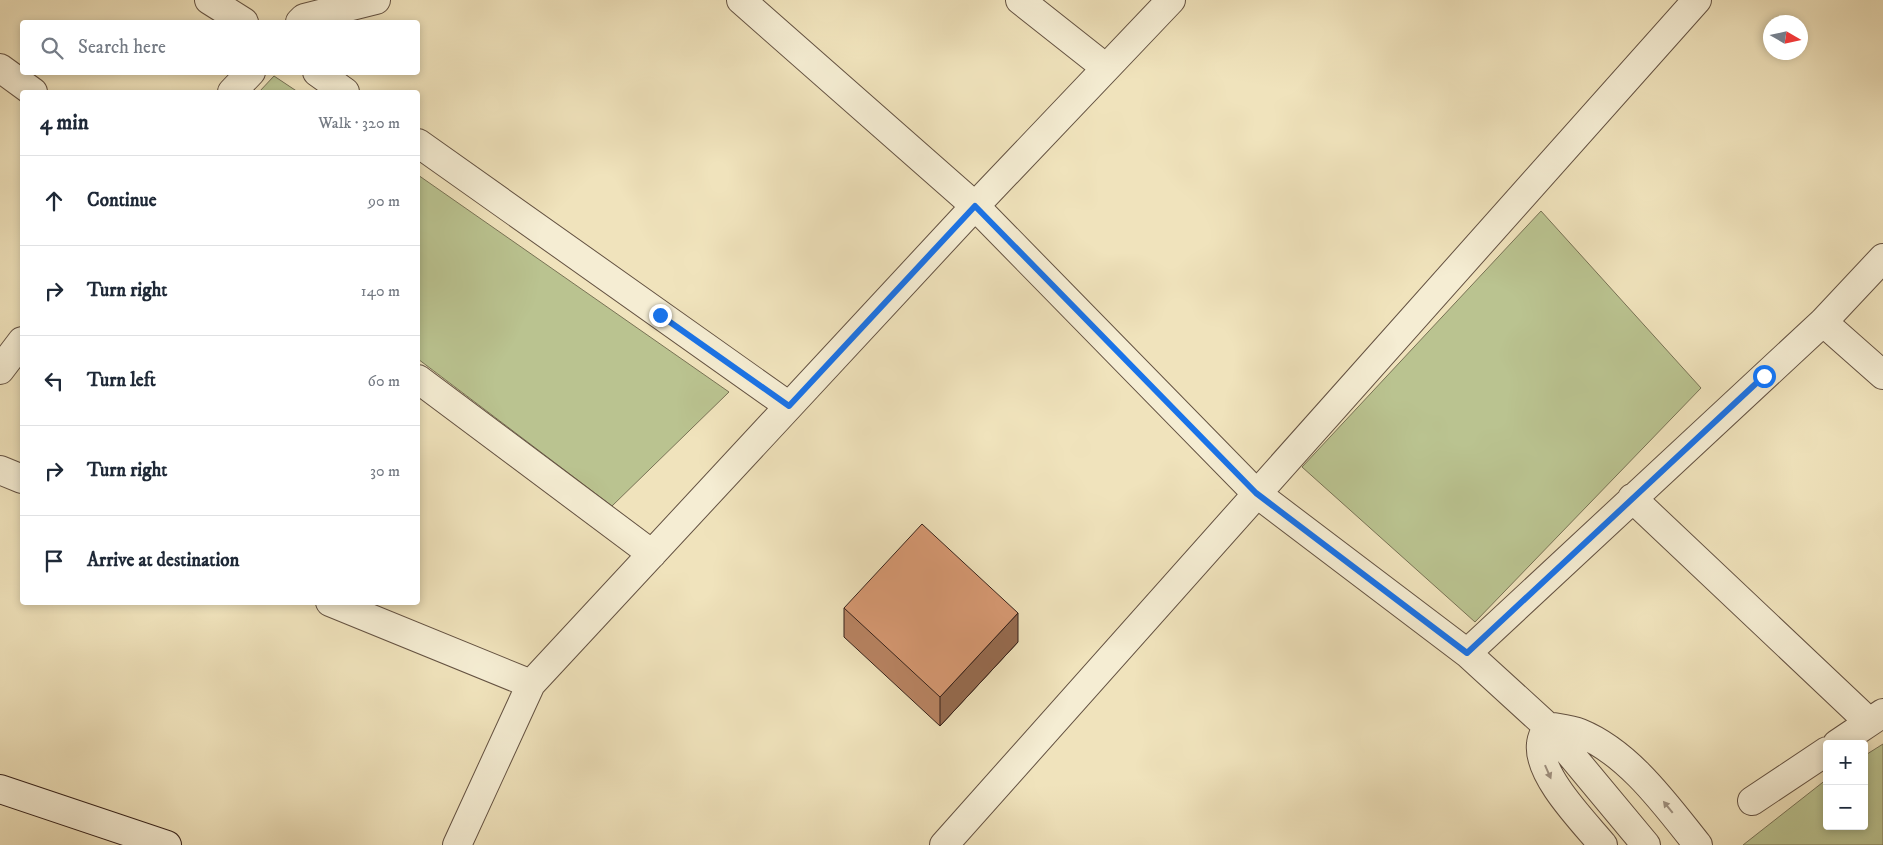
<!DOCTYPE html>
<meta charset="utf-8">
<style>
:root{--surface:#fff;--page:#f2f2f3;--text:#1f2937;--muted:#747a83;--line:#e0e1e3}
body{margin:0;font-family:"IM FELL DW Pica",serif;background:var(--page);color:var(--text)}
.controls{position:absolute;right:15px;bottom:15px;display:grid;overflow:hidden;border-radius:5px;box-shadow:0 2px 8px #0003}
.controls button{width:45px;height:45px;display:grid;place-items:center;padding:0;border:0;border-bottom:1px solid var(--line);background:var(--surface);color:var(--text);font:25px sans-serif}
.compass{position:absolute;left:1763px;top:15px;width:45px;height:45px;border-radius:50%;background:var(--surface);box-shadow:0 2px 8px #0003;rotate:99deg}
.stop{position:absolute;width:15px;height:15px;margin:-11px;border:4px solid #1a73e8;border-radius:50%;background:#fff}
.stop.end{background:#1a73e8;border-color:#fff;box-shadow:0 1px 5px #0008}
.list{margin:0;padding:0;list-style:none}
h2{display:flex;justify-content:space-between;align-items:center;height:65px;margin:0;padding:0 20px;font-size:21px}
h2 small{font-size:16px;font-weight:400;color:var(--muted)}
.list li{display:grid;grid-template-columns:32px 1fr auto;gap:15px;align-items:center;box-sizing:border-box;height:90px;padding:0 20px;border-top:1px solid var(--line)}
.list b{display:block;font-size:19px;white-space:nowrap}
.list em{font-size:16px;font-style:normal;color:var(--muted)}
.icon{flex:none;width:28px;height:28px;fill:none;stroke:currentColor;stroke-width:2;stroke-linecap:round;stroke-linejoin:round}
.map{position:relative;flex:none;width:1883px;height:845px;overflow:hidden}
.search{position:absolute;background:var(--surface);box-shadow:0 2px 8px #0003;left:20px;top:20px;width:400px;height:55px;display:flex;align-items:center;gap:12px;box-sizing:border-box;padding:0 18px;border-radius:5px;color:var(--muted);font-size:19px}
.panel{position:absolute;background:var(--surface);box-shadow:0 2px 8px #0003;left:20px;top:90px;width:400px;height:515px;border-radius:5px}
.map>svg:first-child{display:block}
.green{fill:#bac390;stroke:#787255}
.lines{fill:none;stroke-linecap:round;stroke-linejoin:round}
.street-casing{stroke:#645242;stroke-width:30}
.secondary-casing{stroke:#35211a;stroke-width:30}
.street{stroke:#f5edd3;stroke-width:28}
.secondary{stroke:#f5edd3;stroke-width:28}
.wall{fill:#b98463;stroke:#35211a}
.shaded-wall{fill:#966b50;stroke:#35211a}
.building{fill:#d79973;stroke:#35211a}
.oneway{fill:#9f9180}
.route{stroke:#1a73e8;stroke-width:6}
</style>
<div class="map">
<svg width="1883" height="845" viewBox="0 0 1883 845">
<rect width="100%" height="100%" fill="#f0e3bc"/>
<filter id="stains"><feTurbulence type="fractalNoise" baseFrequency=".004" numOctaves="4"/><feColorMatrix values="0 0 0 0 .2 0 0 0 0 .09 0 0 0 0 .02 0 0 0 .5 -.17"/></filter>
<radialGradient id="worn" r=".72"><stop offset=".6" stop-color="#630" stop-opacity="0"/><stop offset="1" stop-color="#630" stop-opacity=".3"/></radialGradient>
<path class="green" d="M274,76l24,16h-39z
M418,175l311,217 -117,114 -194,-147z
M1541,211l160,177 -226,234 -173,-155z
M1883,744v101h-140l84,-66v47h37v-70z"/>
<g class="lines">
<g class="street-casing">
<path id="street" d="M209,0l35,22
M741,0l234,206 281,287 211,160 80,73 99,119
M1020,0l86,68
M300,22l4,-4 72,-18
M0,68l33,24
M317,72l28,20
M232,92l19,-20
M418,143l371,263
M1823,322l60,53
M0,370l22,-29
M418,379l234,175
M0,470l22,9
M1632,498l237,224
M330,602l201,82
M1467,653l356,-331 60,-64
M1837,744l46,-31
M1752,801l75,-50
M457,845l74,-161 444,-478 196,-206
M944,845l753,-845
M1603,845c-19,-23 -66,-70 -62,-101 0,-6 4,-12 6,-18 10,2 23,3 33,7 49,20 86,72 118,112"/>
</g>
<g class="secondary-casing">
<path id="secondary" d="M0,789l167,56"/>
</g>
<use href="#street" class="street"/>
<use href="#secondary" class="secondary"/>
</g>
<path class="wall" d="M844,608l174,34 -78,84 -96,-89z"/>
<path class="shaded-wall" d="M1018,613v29l-78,84v-29z"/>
<path class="building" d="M922,524l96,89 -78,84 -96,-89z"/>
<defs><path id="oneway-solid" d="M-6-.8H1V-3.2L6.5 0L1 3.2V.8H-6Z" transform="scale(1.25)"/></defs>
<g class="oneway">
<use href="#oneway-solid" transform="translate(1548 772) rotate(66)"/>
<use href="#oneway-solid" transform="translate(1668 807) rotate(-129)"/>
</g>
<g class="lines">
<path class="route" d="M660,315l129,91 186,-200 281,287 211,160 297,-277"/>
</g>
<rect width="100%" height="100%" filter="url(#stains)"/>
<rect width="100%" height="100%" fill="url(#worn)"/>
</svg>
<div class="controls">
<button>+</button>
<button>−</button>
</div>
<svg class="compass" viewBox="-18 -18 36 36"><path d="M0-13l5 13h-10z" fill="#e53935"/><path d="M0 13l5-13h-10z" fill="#747a83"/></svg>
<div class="stop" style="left:1764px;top:376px"></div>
<div class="stop end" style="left:660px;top:315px"></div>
<div class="search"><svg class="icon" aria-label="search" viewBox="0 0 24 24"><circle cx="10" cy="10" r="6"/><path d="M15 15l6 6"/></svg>Search here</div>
<section class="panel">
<h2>4 min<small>Walk · 320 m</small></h2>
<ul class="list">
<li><svg class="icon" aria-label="ahead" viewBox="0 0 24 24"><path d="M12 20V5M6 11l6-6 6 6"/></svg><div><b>Continue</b></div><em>90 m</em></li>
<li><svg class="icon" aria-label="right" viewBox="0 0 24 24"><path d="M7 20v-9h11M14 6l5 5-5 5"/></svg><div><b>Turn right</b></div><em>140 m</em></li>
<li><svg class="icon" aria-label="left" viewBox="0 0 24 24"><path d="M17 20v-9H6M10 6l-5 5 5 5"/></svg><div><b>Turn left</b></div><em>60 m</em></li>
<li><svg class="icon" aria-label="right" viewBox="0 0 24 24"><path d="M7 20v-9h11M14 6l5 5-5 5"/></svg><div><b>Turn right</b></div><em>30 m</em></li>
<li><svg class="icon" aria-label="arrive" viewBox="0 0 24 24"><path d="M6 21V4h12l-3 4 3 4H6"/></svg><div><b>Arrive at destination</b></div></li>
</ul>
</section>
</div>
